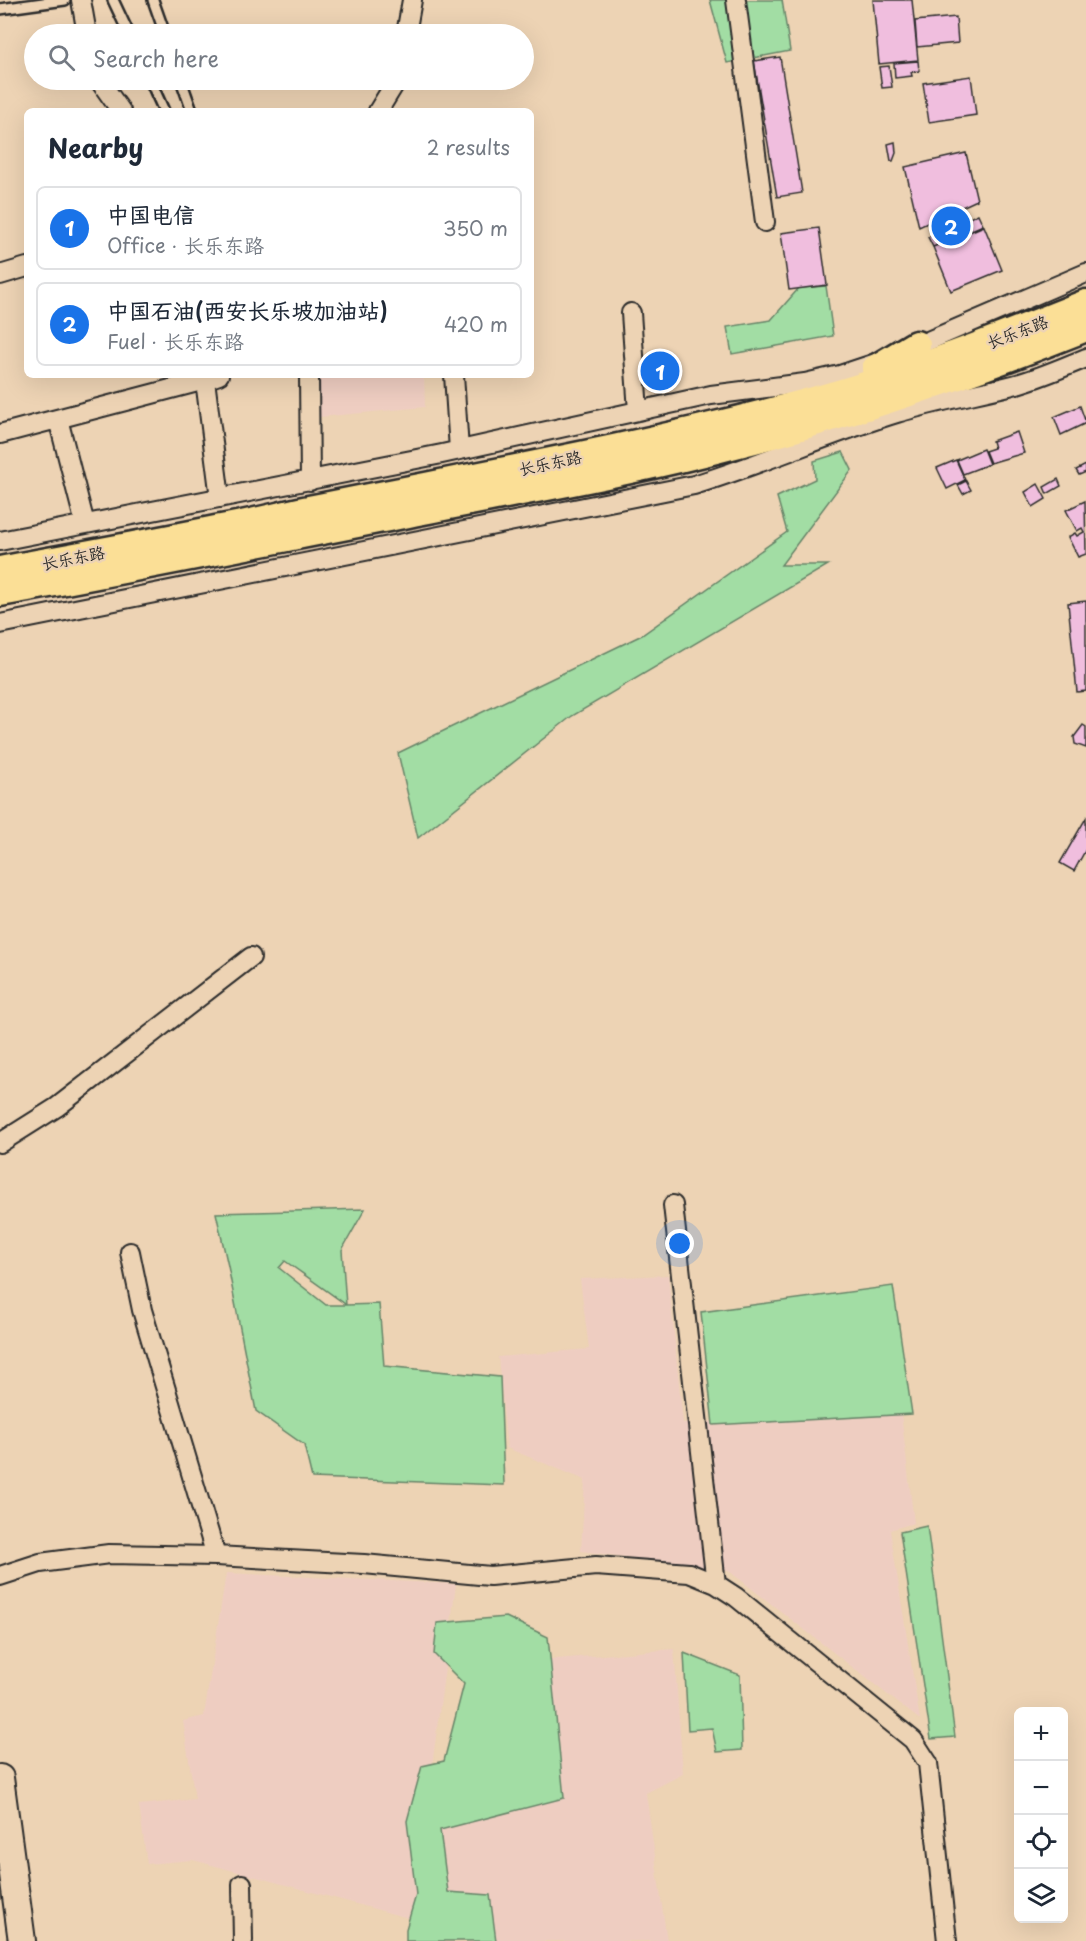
<!DOCTYPE html>
<meta charset="utf-8">
<style>
:root{--surface:#fff;--page:#f6f6f7;--text:#1f2937;--muted:#747a83;--line:#e0e1e3;--accent:#1a73e8}
body{margin:0;font-family:"Playpen Sans","LXGW WenKai TC",sans-serif;background:var(--page);color:var(--text)}
.controls{position:absolute;right:18px;bottom:18px;display:grid;overflow:hidden;border-radius:9px;box-shadow:0 6px 24px #0002}
.controls button{width:54px;height:54px;display:grid;place-items:center;padding:0;border:0;border-bottom:2px solid var(--line);background:var(--surface);color:var(--text);font:30px sans-serif}
.you{position:absolute;left:680px;top:1244px;width:21px;height:21px;margin:-15px;border:4px solid #fff;border-radius:50%;background:#1a73e8;box-shadow:0 0 0 9px #1a73e833}
.badge{display:grid;place-items:center;width:39px;height:39px;border-radius:50%;background:var(--accent);color:#fff;font-size:20px;font-weight:700}
.pin{position:absolute;translate:-50% -50%;border:3px solid #fff;box-shadow:0 2px 6px #0006}
.list{margin:0;padding:0;list-style:none}
h2{display:flex;justify-content:space-between;align-items:center;height:78px;margin:0;padding:0 24px;font-size:26px}
h2 small{font-size:20px;font-weight:400;color:var(--muted)}
.list li{display:grid;grid-template-columns:39px 1fr auto;gap:18px;align-items:center;box-sizing:border-box;height:84px;margin:0 12px 12px;padding:0 12px;border:2px solid var(--line);border-radius:9px}
.list b{display:block;font-size:22px;white-space:nowrap}
.list p{margin:0;font-size:20px;white-space:nowrap;color:var(--muted)}
.list em{font-size:20px;font-style:normal;color:var(--muted)}
.icon{flex:none;width:33px;height:33px;fill:none;stroke:currentColor;stroke-width:2;stroke-linecap:round;stroke-linejoin:round}
.map{position:relative;flex:none;width:1086px;height:1941px;overflow:hidden}
.search{position:absolute;background:var(--surface);box-shadow:0 6px 24px #0002;left:24px;top:24px;width:510px;height:66px;display:flex;align-items:center;gap:15px;box-sizing:border-box;padding:0 21px;border-radius:33px;color:var(--muted);font-size:22px}
.panel{position:absolute;background:var(--surface);box-shadow:0 6px 24px #0002;left:24px;top:108px;width:510px;height:270px;border-radius:9px}
.map>svg:first-child{display:block}
.built{fill:#eecdc1}
.green{fill:#a2dda4;stroke:#668468;stroke-width:1.5;fill-rule:evenodd}
.building{fill:#f0bede;stroke:#2b2b2b;stroke-width:1.5}
.lines{fill:none;stroke-linecap:round;stroke-linejoin:round}
.lane-casing{stroke:#2b2b2b;stroke-width:14}
.street-casing{stroke:#2b2b2b;stroke-width:22}
.secondary-casing{stroke:#2b2b2b;stroke-width:30}
.primary-casing{stroke:#2b2b2b;stroke-width:33}
.lane{stroke:#edd3b4;stroke-width:9}
.street{stroke:#edd3b4;stroke-width:18}
.secondary{stroke:#edd3b4;stroke-width:26}
.primary{stroke:#fbdf96;stroke-width:28}
.labels{text-anchor:middle;dominant-baseline:central;stroke-width:5;stroke-linejoin:round;paint-order:stroke}
.street-label{font-size:16px;fill:#2b2b2b;stroke:#edd3b4}
</style>
<div class="map">
<svg width="1086" height="1941" viewBox="0 0 1086 1941">
<rect width="100%" height="100%" fill="#edd3b4"/>
<filter id="ink" filterUnits="userSpaceOnUse"><feTurbulence type="fractalNoise" baseFrequency=".0167" numOctaves="2"/><feDisplacementMap in="SourceGraphic" scale="12" xChannelSelector="R" yChannelSelector="G"/><feConvolveMatrix kernelMatrix="1 2 1 2 8 2 1 2 1" color-interpolation-filters="sRGB"/></filter>
<g filter="url(#ink)">
<path class="built" d="M307,375h117l1,32 -116,11z
M668,1275l15,148 218,-10 13,110 -24,7 30,190 -191,-149 -148,-20 4,-71 -78,-32 -9,-91 91,-8 -9,-70z
M226,1573l230,11 -44,335 -219,-59 -46,4 -8,-59 56,-6 -12,-78 21,-5z
M674,1649l9,125 -37,19 21,148h-194l-31,-48 -15,-71 105,-161z"/>
<path class="green" d="M710,0h72l8,51 -63,12z
M826,286l7,50 -101,18 -5,-27 44,-7 28,-32z
M843,452l9,18 -71,95h47l-256,151 -154,122 -20,-85 244,-118 145,-103 -10,-35 38,-18 -1,-18z
M365,1209l-23,41 4,55 33,-1 5,62 116,11 4,108 -192,-7 -8,-33 -48,-34 -28,-145 -12,-53zM285,1261l60,43v1h-19l-47,-37z
M893,1286l19,128 -199,11 -12,-113z
M927,1526l28,211 -24,2 -31,-207z
M506,1617l42,20 16,161 -124,32 8,62 42,3 6,46h-90v-12l10,-34 -9,-74 15,-55 22,-5 20,-77 -30,-30 3,-31z
M684,1653l56,22 2,75 -25,2 -5,-24 -24,2z"/>
<path class="building" d="M873,0h39l6,60 -39,4z
M956,17l2,26 -41,4 -2,-26z
M780,57l22,136 -25,4 -23,-136z
M918,61l1,10 -8,1 1,4 -17,2 -1,-15z
M889,66l3,21 -10,1 -3,-21z
M971,76l5,39 -47,7 -6,-39z
M895,142l1,11 -3,8h-2l-3,-17z
M966,153l11,47 -58,27 -14,-60z
M978,214l5,11 -50,22 -5,-10z
M984,226l18,44 -51,21 -18,-44z
M819,228l8,57 -38,5 -8,-57z
M1080,406l6,17 -25,12 -7,-18z
M1017,432l7,21 -34,10 -5,-12 9,-3 -2,-7z
M983,449l6,15 -26,10 -6,-14z
M956,460l9,20 -18,9 -10,-21z
M1086,465v7l-7,3 -3,-5z
M1058,479l3,7 -14,8 -3,-7z
M966,481l5,9 -8,4 -5,-9z
M1038,484l8,15 -13,8 -8,-15z
M1085,501l1,53 -8,3 -10,-20 7,-4 2,3 7,-4 -2,-4 -5,3 -11,-21z
M1086,601v90l-9,1 -9,-89z
M1083,725l3,2v21l-11,-4 -1,-7z
M1086,818v31l-12,22 -14,-8z"/>
<g class="lines">
<g class="lane-casing">
<path id="lane" d="M113,0l16,34
M153,0l12,34
M0,9l65,-9
M150,80l14,31
M181,80l11,31"/>
</g>
<g class="street-casing">
<path id="street" d="M81,0l6,34
M736,0l29,222
M406,34l6,-34
M99,80l22,31
M378,111l19,-31
M0,275l27,-8
M631,313l7,98
M219,375l-14,5 15,118
M309,375l1,106
M454,375l5,75
M58,419l27,105
M0,434l205,-54
M0,541l442,-87 269,-59 94,-12 35,-8 39,-13 207,-89
M0,624l694,-139c69,-21 134,-51 203,-72 37,-11 75,-18 112,-27 26,-6 52,-18 77,-28
M0,1143l57,-36 194,-150
M673,1205l43,379
M130,1252l12,58 74,246
M0,1576l40,-13 69,-9 107,2 148,8 126,12 106,-10 93,7 27,11 20,13 177,143 15,23 19,178
M242,1884l1,57"/>
</g>
<g class="secondary-casing">
<path id="secondary" d="M0,1778l22,163"/>
</g>
<g class="primary-casing">
<path id="primary" d="M876,369l40,-24
M0,571c74,-14 148,-27 221,-42 30,-5 59,-13 88,-19 168,-34 336,-63 501,-108 94,-25 186,-62 276,-98
M0,592c133,-24 265,-51 398,-77 114,-23 229,-42 341,-72 118,-31 234,-71 347,-116"/>
</g>
<use href="#lane" class="lane"/>
<use href="#street" class="street"/>
<use href="#secondary" class="secondary"/>
<use href="#primary" class="primary"/>
</g>
</g>
<g class="labels">
<g class="street-label">
<text transform="translate(1017 331) rotate(-21)">长乐东路</text>
<text transform="translate(550 462) rotate(-12)">长乐东路</text>
<text transform="translate(73 557) rotate(-11)">长乐东路</text>
</g>
</g>
</svg>
<div class="controls">
<button>+</button>
<button>−</button>
<button><svg class="icon" aria-label="locate" viewBox="0 0 24 24"><circle cx="12" cy="12" r="6"/><path d="M12 2v4M12 18v4M2 12h4M18 12h4"/></svg></button>
<button><svg class="icon" aria-label="layers" viewBox="0 0 24 24"><path d="M12 4l9 5-9 5-9-5zM3 14l9 5 9-5"/></svg></button>
</div>
<div class="you"></div>
<div class="pin badge" style="left:660px;top:371px">1</div>
<div class="pin badge" style="left:951px;top:226px">2</div>
<div class="search"><svg class="icon" aria-label="search" viewBox="0 0 24 24"><circle cx="10" cy="10" r="6"/><path d="M15 15l6 6"/></svg>Search here</div>
<section class="panel">
<h2>Nearby<small>2 results</small></h2>
<ul class="list">
<li><span class="badge">1</span><div><b>中国电信</b><p>Office · 长乐东路</p></div><em>350 m</em></li>
<li><span class="badge">2</span><div><b>中国石油(西安长乐坡加油站)</b><p>Fuel · 长乐东路</p></div><em>420 m</em></li>
</ul>
</section>
</div>
